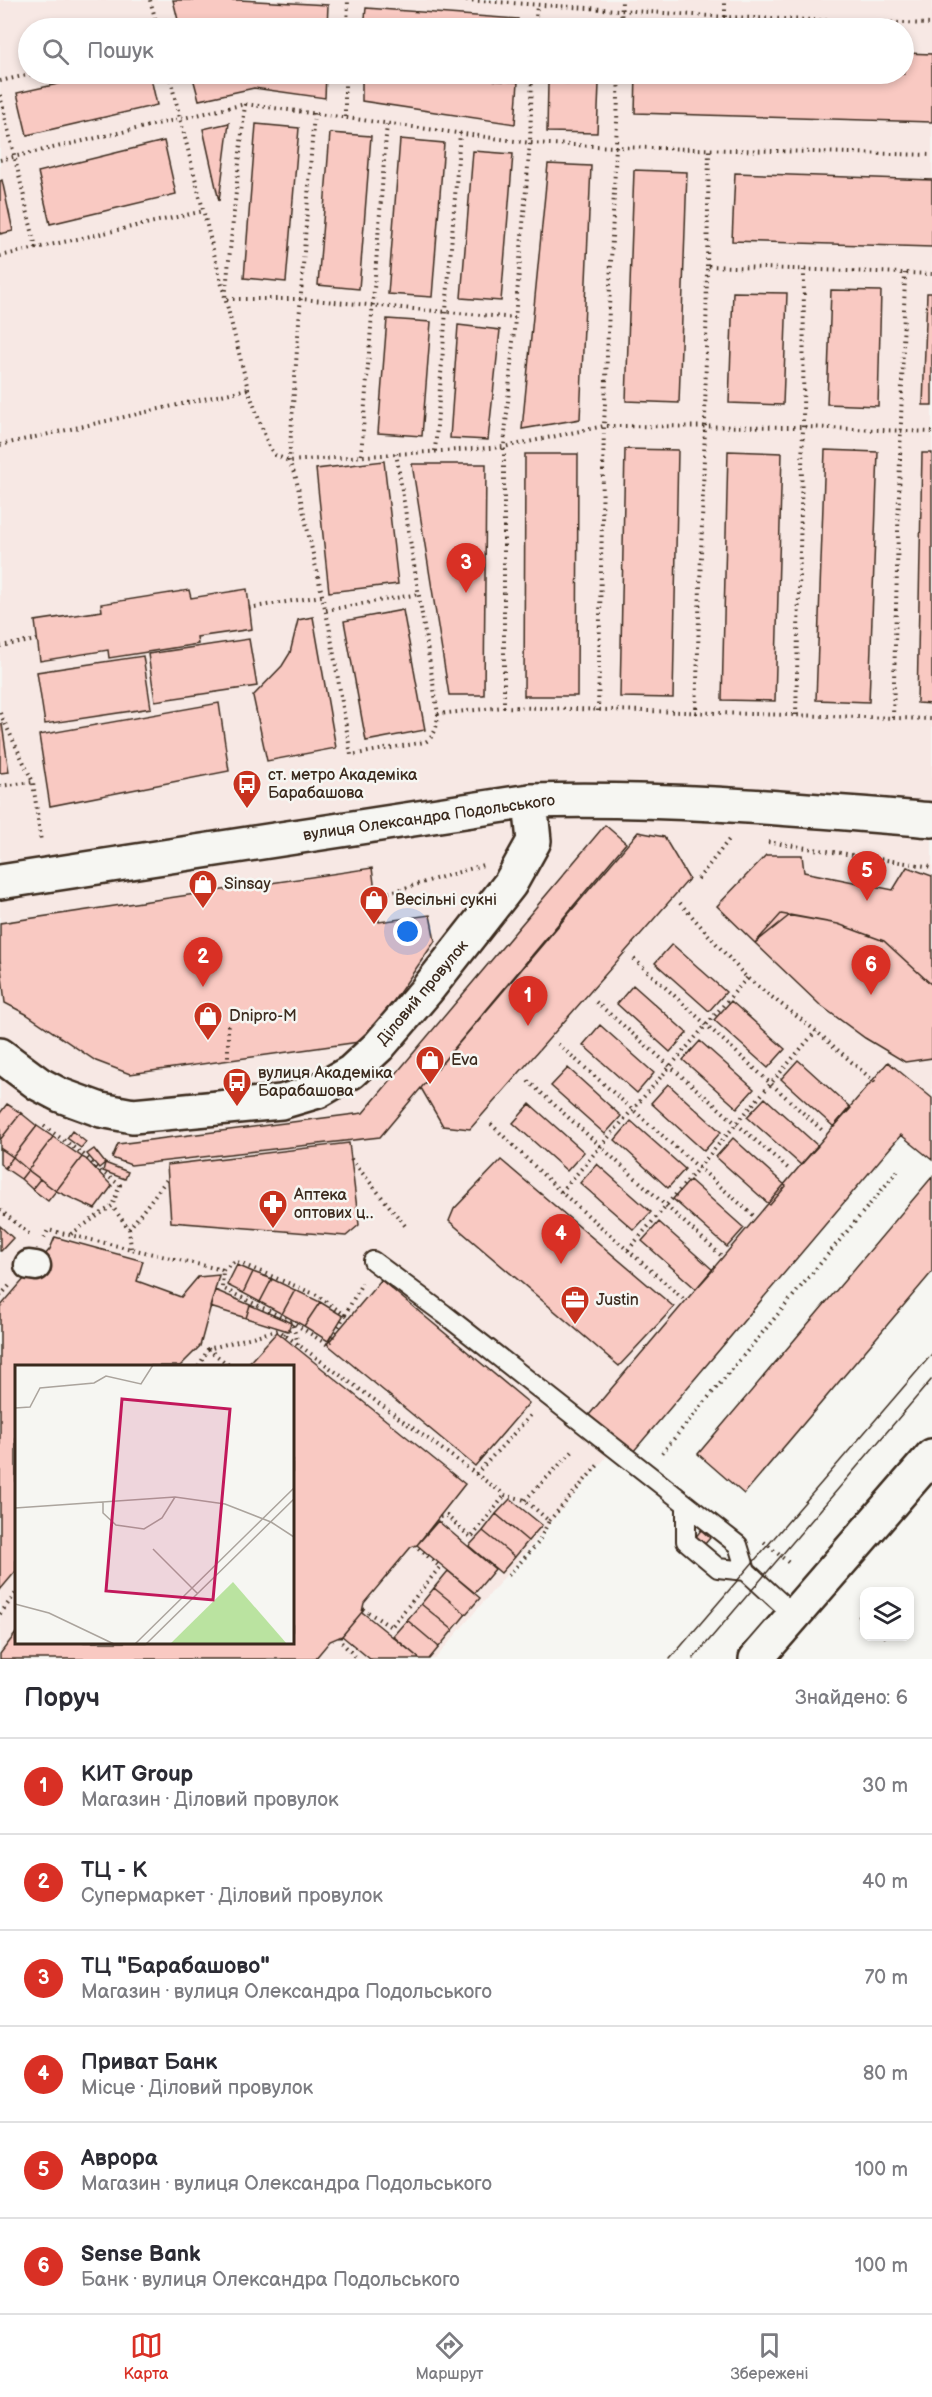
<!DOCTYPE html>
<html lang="uk">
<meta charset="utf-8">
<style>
:root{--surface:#fff;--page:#f2f2f3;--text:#2b2b33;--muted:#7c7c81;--line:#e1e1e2;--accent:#d93025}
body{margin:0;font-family:"Balsamiq Sans",sans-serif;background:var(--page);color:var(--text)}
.controls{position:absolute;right:18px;bottom:18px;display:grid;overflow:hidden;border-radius:12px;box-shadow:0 3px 9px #0003}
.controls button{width:54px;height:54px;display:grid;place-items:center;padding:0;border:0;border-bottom:2px solid var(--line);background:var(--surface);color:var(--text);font:30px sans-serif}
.you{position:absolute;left:408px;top:932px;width:21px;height:21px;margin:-15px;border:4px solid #fff;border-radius:50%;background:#1a73e8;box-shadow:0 0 0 9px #1a73e833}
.badge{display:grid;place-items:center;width:39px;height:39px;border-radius:50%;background:var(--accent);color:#fff;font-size:20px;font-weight:700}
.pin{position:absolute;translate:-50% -50px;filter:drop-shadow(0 2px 3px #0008)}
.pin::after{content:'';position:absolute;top:32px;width:21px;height:18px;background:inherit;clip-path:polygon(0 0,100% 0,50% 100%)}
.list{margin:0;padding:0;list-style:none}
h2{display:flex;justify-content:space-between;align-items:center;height:78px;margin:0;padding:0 24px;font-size:26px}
h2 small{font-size:20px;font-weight:400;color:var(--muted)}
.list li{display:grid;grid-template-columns:39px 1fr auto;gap:18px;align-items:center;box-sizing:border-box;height:96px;padding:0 24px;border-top:2px solid var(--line)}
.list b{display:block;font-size:22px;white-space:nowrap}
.list p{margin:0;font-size:20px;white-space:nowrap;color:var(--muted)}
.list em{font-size:20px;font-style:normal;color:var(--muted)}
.icon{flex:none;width:33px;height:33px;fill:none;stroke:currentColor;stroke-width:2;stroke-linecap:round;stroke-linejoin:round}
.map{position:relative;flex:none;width:932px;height:1659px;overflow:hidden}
.search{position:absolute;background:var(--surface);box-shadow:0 3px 9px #0003;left:18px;right:18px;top:18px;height:66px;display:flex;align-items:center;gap:15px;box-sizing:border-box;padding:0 21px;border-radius:33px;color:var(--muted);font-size:22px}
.sheet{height:654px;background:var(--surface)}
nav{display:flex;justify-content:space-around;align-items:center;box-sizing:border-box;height:84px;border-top:2px solid var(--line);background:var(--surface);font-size:16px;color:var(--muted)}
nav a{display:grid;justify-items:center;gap:3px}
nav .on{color:var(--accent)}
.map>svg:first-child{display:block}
.built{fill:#f7e8e4;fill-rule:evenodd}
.building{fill:#f9c9c2;stroke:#3b2a1e;stroke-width:1.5}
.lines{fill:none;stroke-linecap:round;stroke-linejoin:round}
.service-casing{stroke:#3b2a1e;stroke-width:22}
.pedestrian-casing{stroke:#3b2a1e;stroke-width:33}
.minor-casing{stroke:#3b2a1e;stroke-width:38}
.primary-casing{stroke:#3b2a1e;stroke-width:38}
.path{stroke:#3b2a1e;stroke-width:4;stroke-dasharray:1.5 4.5;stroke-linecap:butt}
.service{stroke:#f6f6f2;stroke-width:18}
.pedestrian{stroke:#f6f6f2;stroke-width:28}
.minor{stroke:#f6f6f2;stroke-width:33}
.primary{stroke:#f6f6f2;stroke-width:33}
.tram{stroke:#3b2a1e;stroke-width:1.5}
.labels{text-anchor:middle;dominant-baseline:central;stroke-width:5;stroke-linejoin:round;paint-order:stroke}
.poi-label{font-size:16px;fill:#3b2a1e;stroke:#f6f6f2;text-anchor:start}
.street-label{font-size:16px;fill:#3b2a1e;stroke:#f6f6f2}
.inset-road{fill:none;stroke:#aba49d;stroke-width:1.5}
.view{fill:#c2185b;fill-opacity:0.15;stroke:#c2185b;stroke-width:3}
.inset-edge{fill:none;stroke:#3b2a1e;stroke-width:3}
</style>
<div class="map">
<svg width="932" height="1659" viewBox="0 0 932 1659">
<rect width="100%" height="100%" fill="#f6f6f2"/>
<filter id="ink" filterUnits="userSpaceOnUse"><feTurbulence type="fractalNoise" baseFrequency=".0167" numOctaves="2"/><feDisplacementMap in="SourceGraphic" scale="12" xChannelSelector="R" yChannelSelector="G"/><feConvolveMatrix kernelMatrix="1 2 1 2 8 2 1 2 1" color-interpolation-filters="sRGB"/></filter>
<g filter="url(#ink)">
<path class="built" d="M0,0h932v1135l-33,-23 -464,547h-435zM28,28h876v46h-876zM16,1366h276v276h-276z"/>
<path class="building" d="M173,0h66l89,5 -1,23h-147z
M366,8l152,11 -1,9h-153z
M554,21l21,1 4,6h-26z
M904,53l28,1v68l-297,-9 1,-39h268z
M103,74h47l7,31 -130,30 -10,-42z
M192,74h134l-1,24 -71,-10 -55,12z
M362,74h41l115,8 -3,42 -153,-23z
M548,83l51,1 -2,49 -50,-1z
M229,123l-10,78 -16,-72z
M256,124l43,4 -13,154 -42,-4z
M330,133l41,3 -12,153 -41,-4z
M400,139l44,4 -12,154 -44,-3z
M164,141l12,53 -126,30 -12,-52z
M473,151l40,3 -12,147 -40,-3z
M548,164l43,2 -11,253 -58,10z
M634,170l53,2 -8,231 -53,-2z
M735,173l197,7v67l-200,-6z
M2,180l11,51 -13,3v-53z
M831,290l50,1 -3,115 -51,-2z
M733,292l54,1 -4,112 -54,-2z
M927,293h5v112h-9z
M387,319l44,3 -9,114 -44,-3z
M458,325l42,5 -12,110 -38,-2z
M625,449l53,1 -5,248 -53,-1z
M825,450l53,2 -9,250 -53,-2z
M728,451l54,2 -7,248 -53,-1z
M922,453h10v251l-15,-1z
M525,454h53l-1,242h-53z
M384,461l14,123 -69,8 -13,-123z
M412,464h74l-2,231h-35z
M247,589l5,40 -55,8 1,7 -89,14 -1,-8 -68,11 -5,-40 67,-10 -1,-7 88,-14 2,8z
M403,610l22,120 -59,11 -22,-120z
M313,617l23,131 -69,13 -14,-65 29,-30 8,-13 8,-33z
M249,639l8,47 -102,15 -7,-47z
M143,656l8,52 -106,16 -8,-52z
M219,703l10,68 -179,35 -11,-71z
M0,724h2l7,48 -9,1z
M605,825l21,18 -246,294 -249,28 -19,-7 6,-14 245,-31z
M638,832l26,5 25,42 -219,250 -27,-3 -22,-38z
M766,855h36l2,17 89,18 14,-23 25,9v109l-48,-44 -46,-17 -48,-9 -35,28 -38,-37z
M372,868l7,54 51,-7 5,26 -69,100 -236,33 -34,-13 -70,-47 -21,-11 -5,-44v-36z
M781,914l57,10 46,17 48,44v73l-27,4 -40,-24 -45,-33 -65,-62z
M672,944l54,48 -17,19 -54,-48z
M633,985l54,48 -17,19 -53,-48z
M731,1001l54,48 -17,19 -54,-48z
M600,1025l54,48 -17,20 -54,-48z
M700,1041l54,48 -17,19 -54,-48z
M798,1060l53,48 -17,19 -53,-48z
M888,1062l44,36v62l-31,-25 -268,317 -44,-37z
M568,1068l53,48 -16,18 -54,-48z
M668,1084l53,48 -17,19 -53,-48z
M765,1098l53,48 -17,19 -54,-48z
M7,1104l14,9 -21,27v-27z
M530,1104l54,48 -17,19 -54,-48z
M21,1113l16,13 -24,31 -13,-9v-8z
M631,1121l54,48 -17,19 -53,-48z
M37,1126l16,11 -25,33 -15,-13z
M72,1131l14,11 -5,6 -14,-10z
M53,1137l29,20 -26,34 -28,-21z
M733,1138l53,48 -16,19 -54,-48z
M349,1143l10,82 -13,11 -175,-14 -4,-57z
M0,1148l13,9 -8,11 -5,-4z
M94,1149l11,14 -6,5 -12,-14z
M13,1157l15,13 -7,9 -16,-11z
M82,1157l4,2 26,27 -17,23 -39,-18z
M501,1160l173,147 -55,59 -170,-145 5,-12z
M105,1163l23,9 -3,7 -22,-8z
M597,1164l54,48 -17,18 -54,-47z
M28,1170l12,9 -8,10 -11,-10z
M932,1177v95l-188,222 -46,-40z
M40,1179l16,12 -8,10 -16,-12z
M690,1180l54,48 -17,19 -54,-48z
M659,1222l54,48 -17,19 -54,-48z
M0,1226l13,12 -12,13h-1z
M55,1237l88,24 -6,20 44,16 17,-20 21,-2 -19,71 -20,20h-164v205l-16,19v-283l50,-58z
M237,1265l16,7 -10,21 -16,-8z
M253,1272l19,7 -12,23 -17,-9z
M272,1279l23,11 -13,24 -22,-12z
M381,1280l148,123 -54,63 -148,-122z
M215,1290l35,15 -4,13 -36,-11z
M295,1290l25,12 -16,24 -22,-12z
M320,1302l23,14 -15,25 -24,-15z
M250,1305l41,18 -3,8 -42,-13z
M277,1332l188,152 -48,61 -6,2 -47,56 -2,9 -20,24 -12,5 -15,18h-315v-5l16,-21v9h276v-276h-46z
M510,1499l32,26 -14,16 -32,-27z
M496,1514l32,27 -13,16 -32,-26z
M438,1521l57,48 -20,24 -58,-48z
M701,1530l9,8 -6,7 -9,-7z
M483,1531l32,26 -14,16 -32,-27z
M448,1571l32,27 -14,16 -32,-26z
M434,1588l32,26 -13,16 -32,-26z
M421,1604l32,26 -14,17 -32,-27z
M362,1612l58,47h-50l-28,-23z
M407,1620l32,27 -10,12h-9l-27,-23z"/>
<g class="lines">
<g class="service-casing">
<path id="service" d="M373,1261l71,53 294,231 8,26 48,44
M686,1505v36l32,27 28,3"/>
</g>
<g class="pedestrian-casing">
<path id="pedestrian" d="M29,1265l7,1"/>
</g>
<g class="minor-casing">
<path id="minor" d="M0,882l530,-81c134,-4 268,8 402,19
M0,1055l39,29 21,11 41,15 32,6 148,-14 37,-11 33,-19 28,-26 47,-55 84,-107 24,-43 -4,-40"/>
</g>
<g class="primary-casing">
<path id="primary" d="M756,1659l176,-203"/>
</g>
<path class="path" d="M150,0l8,28
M466,0l259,17 207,7
M725,17v-17
M347,28l1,-28
M535,28l2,-23
M621,28l1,-28
M169,74l79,315 21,58 6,8 14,6 215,-14 26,-304 2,-69
M619,74l-15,352 -100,21v260l428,12
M0,81l32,-7
M0,95l36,153
M245,104l-20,195h76l214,19
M314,113l-25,348 7,17 33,148 22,129 74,-13c11,-6 12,-17 13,-28
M345,117v-43
M0,160l245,-56 285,39 86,4 316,8
M0,256l204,-45
M707,266l2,-116
M0,445l248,-56
M435,451l25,-318
M396,453l42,261 66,-7
M361,455l26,-332
M249,608l73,-12
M326,610l93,-16
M0,646l38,-6
M598,711l6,-285 199,1 129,5
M0,713l33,69 8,60
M696,714l9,-288 2,-160 225,8
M796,715l7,-288 1,-157
M893,718l12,-445
M0,786l33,-4
M768,842l164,25
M698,879l33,-42
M207,881l2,12
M377,896l106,-31
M680,903l67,75 69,53 61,53
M634,959l189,172
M596,1002l195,169
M228,1025v35
M558,1044l196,172
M528,1081l196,177
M491,1124l70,68 125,109
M44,1126l40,29 15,15 21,15 -8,21
M351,1159l56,69
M561,1192l186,-214
M0,1210l29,24
M129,1229l39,-51
M71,1234l41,-28 17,23 2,19
M44,1238l4,-8 175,40 -1,18 70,34 6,22
M628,1250l188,-219
M223,1270l12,-9 82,34 28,20 -17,30 -36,-23
M0,1296l10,-11
M345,1315l17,-32
M285,1335l8,-11
M208,1349l22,17
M199,1366l9,-17 70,-19 7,5 220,160 20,5 24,21 -11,22 -32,35
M662,1453l238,-285
M476,1474l57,-61
M525,1500l50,-51
M440,1517l7,-1 24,22 34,-43
M549,1521l49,-56
M764,1542l25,21
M363,1609l28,18 49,-60 -24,-21
M0,1614l16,-21
M859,1615l5,5
M885,1636l3,3
M340,1637v4l18,18"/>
<use href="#service" class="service"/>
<use href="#pedestrian" class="pedestrian"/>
<use href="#minor" class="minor"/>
<use href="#primary" class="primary"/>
<path class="tram" d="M670,1659l262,-305
M693,1659l239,-280"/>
</g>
</g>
<defs>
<g id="bus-pin" transform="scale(1.5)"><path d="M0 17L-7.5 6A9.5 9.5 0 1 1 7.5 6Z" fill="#c8321e" stroke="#f6f6f2"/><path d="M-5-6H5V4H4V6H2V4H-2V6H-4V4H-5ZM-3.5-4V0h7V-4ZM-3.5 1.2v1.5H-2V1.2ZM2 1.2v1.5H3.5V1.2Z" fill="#fff"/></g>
<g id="shop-pin" transform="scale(1.5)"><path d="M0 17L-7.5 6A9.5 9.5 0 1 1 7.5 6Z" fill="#c8321e" stroke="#f6f6f2"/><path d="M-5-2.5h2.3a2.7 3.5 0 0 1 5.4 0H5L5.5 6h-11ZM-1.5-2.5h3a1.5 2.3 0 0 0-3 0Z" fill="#fff"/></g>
<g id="pharmacy-pin" transform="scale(1.5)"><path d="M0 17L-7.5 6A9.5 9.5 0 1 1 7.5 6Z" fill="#c8321e" stroke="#f6f6f2"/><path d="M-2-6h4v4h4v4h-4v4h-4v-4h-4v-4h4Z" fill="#fff"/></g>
<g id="office-pin" transform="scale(1.5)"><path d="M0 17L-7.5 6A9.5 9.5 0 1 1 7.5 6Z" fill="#c8321e" stroke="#f6f6f2"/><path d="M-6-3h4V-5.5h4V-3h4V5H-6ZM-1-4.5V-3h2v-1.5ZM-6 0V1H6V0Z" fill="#fff"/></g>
</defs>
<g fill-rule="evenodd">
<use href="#bus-pin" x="247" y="784"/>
<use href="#shop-pin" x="203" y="884"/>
<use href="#shop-pin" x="374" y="900"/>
<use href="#shop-pin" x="208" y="1016"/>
<use href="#shop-pin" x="430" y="1060"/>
<use href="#bus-pin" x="237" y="1082"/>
<use href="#pharmacy-pin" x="273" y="1204"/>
<use href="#office-pin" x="575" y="1300"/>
</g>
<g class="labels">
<g class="poi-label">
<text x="268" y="775">ст. метро Академіка<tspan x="268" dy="18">Барабашова</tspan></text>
<text x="224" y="884">Sinsay</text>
<text x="395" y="900">Весільні сукні</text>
<text x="229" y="1016">Dnipro-M</text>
<text x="451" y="1060">Eva</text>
<text x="258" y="1073">вулиця Академіка<tspan x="258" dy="18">Барабашова</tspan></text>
<text x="294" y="1195">Аптека<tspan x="294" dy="18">оптових ц‥</tspan></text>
<text x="596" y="1300">Justin</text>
</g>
<g class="street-label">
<text transform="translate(429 818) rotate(-8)">вулиця Олександра Подольського</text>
<text transform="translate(423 993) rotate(-50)">Діловий провулок</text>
</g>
</g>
<g transform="translate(15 1365)">
<rect width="279" height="279" fill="#f6f6f2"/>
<path d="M218,217l54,62h-117z" fill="#bae3a0"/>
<path class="inset-road" d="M0,43l15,-1 10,-19 54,-5 12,-7 35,8 12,-19M88,137v11l13,12 28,4 18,-11 13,-21M0,143l160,-11 50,7 46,18M256,157l23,15M138,184l45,45M0,239l34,9 65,31M120,279l159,-156M131,279l148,-145"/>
<path class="view" d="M107,34l108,10 -17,191 -107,-9z"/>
<rect width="279" height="279" class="inset-edge"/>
</g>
</svg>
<div class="controls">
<button><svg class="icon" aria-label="layers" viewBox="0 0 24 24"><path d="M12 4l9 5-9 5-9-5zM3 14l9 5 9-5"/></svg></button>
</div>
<div class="you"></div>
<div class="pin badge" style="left:528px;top:1026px">1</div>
<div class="pin badge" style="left:203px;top:987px">2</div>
<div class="pin badge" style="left:466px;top:593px">3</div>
<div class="pin badge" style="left:561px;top:1264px">4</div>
<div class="pin badge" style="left:867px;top:901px">5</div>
<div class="pin badge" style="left:871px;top:995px">6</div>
<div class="search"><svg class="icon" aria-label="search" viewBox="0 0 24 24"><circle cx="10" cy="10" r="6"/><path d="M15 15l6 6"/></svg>Пошук</div>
</div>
<section class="sheet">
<h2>Поруч<small>Знайдено: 6</small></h2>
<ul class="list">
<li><span class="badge">1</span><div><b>КИТ Group</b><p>Магазин · Діловий провулок</p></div><em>30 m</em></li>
<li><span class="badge">2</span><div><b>ТЦ - К</b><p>Супермаркет · Діловий провулок</p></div><em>40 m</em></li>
<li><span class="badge">3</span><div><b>ТЦ &quot;Барабашово&quot;</b><p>Магазин · вулиця Олександра Подольського</p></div><em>70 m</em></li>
<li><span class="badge">4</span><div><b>Приват Банк</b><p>Місце · Діловий провулок</p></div><em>80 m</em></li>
<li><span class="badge">5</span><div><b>Аврора</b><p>Магазин · вулиця Олександра Подольського</p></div><em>100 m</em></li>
<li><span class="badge">6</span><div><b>Sense Bank</b><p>Банк · вулиця Олександра Подольського</p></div><em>100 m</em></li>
</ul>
</section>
<nav>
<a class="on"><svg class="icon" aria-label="map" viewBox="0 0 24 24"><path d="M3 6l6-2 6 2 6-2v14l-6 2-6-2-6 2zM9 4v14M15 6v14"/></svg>Карта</a>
<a><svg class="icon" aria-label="directions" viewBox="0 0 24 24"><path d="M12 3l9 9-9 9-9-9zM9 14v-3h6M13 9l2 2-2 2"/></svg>Маршрут</a>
<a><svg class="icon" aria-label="saved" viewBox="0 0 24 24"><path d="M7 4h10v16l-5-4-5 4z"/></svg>Збережені</a>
</nav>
